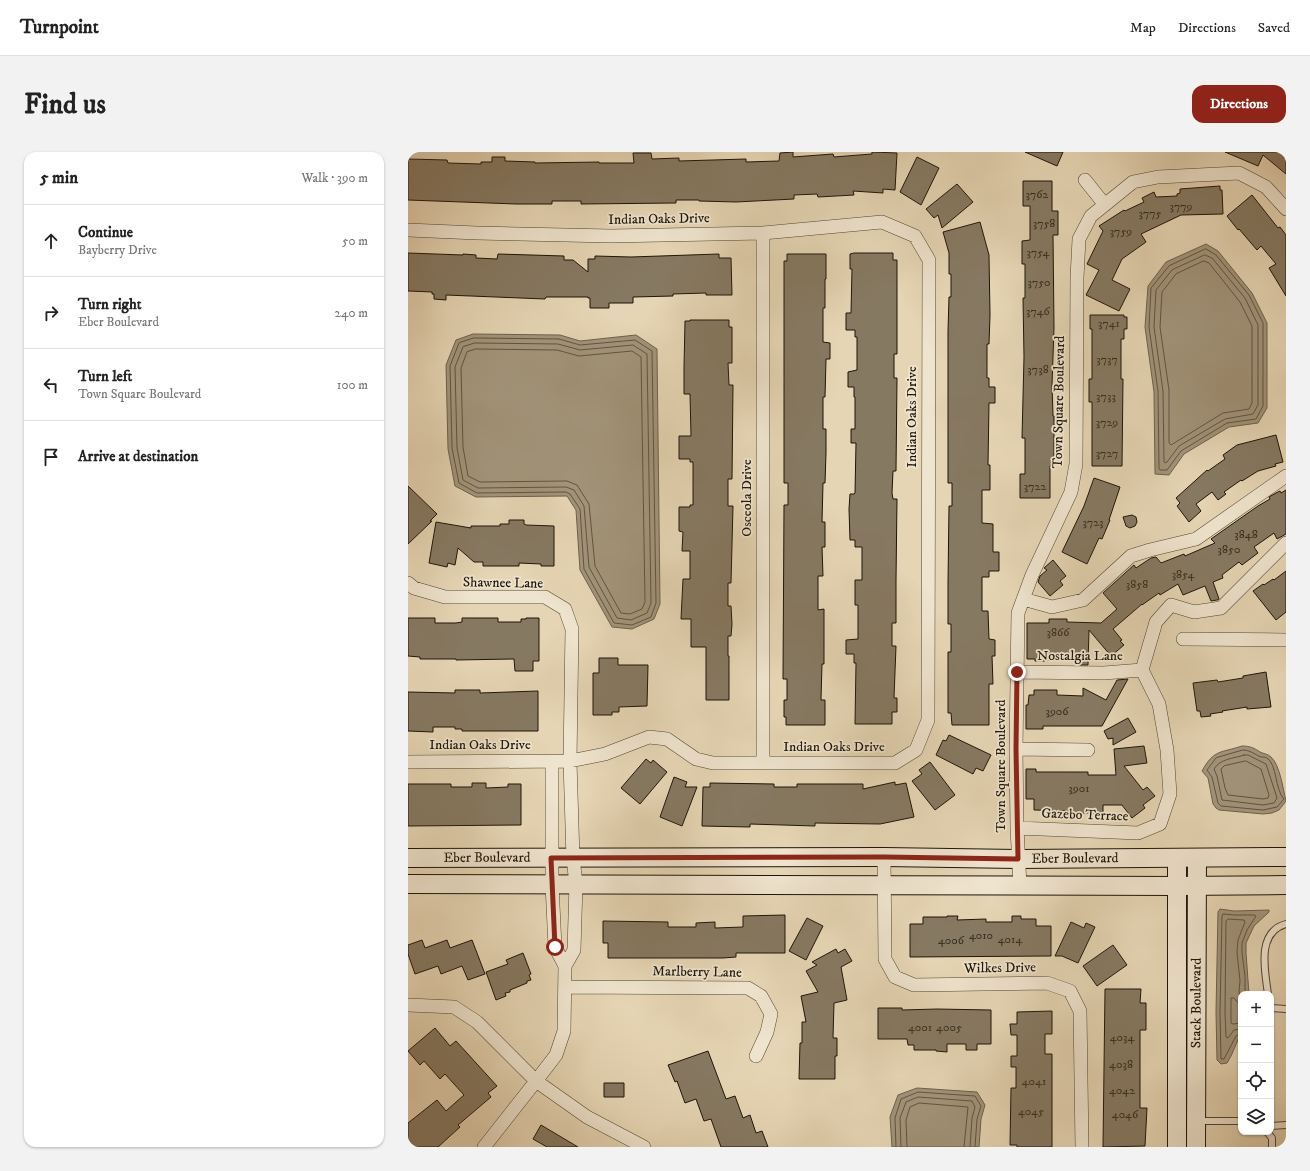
<!DOCTYPE html>
<meta charset="utf-8">
<style>
:root{--surface:#fff;--page:#f2f2f2;--text:#222;--muted:#767676;--line:#e0e0e0;--accent:#8f2418}
body{margin:0;font-family:"IM FELL DW Pica",serif;background:var(--page);color:var(--text)}
.controls{position:absolute;right:12px;bottom:12px;display:grid;overflow:hidden;border-radius:8px;box-shadow:0 1px 3px #0004}
.controls button{width:36px;height:36px;display:grid;place-items:center;padding:0;border:0;border-bottom:1px solid var(--line);background:var(--surface);color:var(--text);font:20px sans-serif}
.stop{position:absolute;width:12px;height:12px;margin:-9px;border:3px solid #8f2418;border-radius:50%;background:#fff}
.stop.end{background:#8f2418;border-color:#fff;box-shadow:0 1px 4px #0008}
.list{margin:0;padding:0;list-style:none}
h2{display:flex;justify-content:space-between;align-items:center;height:52px;margin:0;padding:0 16px;font-size:17px}
h2 small{font-size:13px;font-weight:400;color:var(--muted)}
.list li{display:grid;grid-template-columns:26px 1fr auto;gap:12px;align-items:center;box-sizing:border-box;height:72px;padding:0 16px;border-top:1px solid var(--line)}
.list b{display:block;font-size:15px;white-space:nowrap}
.list p{margin:0;font-size:13px;white-space:nowrap;color:var(--muted)}
.list em{font-size:13px;font-style:normal;color:var(--muted)}
.icon{flex:none;width:22px;height:22px;fill:none;stroke:currentColor;stroke-width:2;stroke-linecap:round;stroke-linejoin:round}
.map{position:relative;flex:none;width:878px;height:995px;overflow:hidden;border-radius:12px}
header{display:flex;align-items:center;gap:24px;box-sizing:border-box;height:56px;padding:0 20px;background:var(--surface);border-bottom:1px solid var(--line)}
header strong{font-size:19px}
nav{display:flex;gap:22px;margin-inline-start:auto;font-size:14px}
.intro{display:flex;align-items:center;justify-content:space-between;box-sizing:border-box;height:96px;padding:0 24px}
h1{margin:0;font-size:28px}
.button{padding:10px 18px;border-radius:12px;background:var(--accent);color:#fff;font-size:14px;font-weight:700}
main{display:flex;gap:24px;padding:0 24px}
aside{flex:1;background:var(--surface);border-radius:12px;box-shadow:0 1px 3px #0004}
.map>svg:first-child{display:block}
.water{fill:#a2947a;stroke:#6d614d}
.lines{fill:none;stroke-linecap:round;stroke-linejoin:round}
.shore{stroke:#605442;stroke-width:1}
.building{fill:#867962;stroke:#1d150a}
.lane-casing{stroke:#4f4534;stroke-width:8}
.street-casing{stroke:#4f4534;stroke-width:14}
.secondary-casing{stroke:#1d150a;stroke-width:20}
.lane{stroke:#efe4ce;stroke-width:6}
.street{stroke:#efe4ce;stroke-width:13}
.secondary{stroke:#efe4ce;stroke-width:18}
.route{stroke:#8f2418;stroke-width:5}
.labels{text-anchor:middle;dominant-baseline:central;stroke-width:3.5;stroke-linejoin:round;paint-order:stroke}
.number-label{font-size:12px;fill:#372e20}
.street-label{font-size:14px;fill:#1d150a;stroke:#efe4ce}
</style>
<header>
<strong>Turnpoint</strong>
<nav><a>Map</a><a>Directions</a><a>Saved</a></nav>
</header>
<div class="intro"><h1>Find us</h1><a class="button">Directions</a></div>
<main>
<aside>
<h2>5 min<small>Walk · 390 m</small></h2>
<ul class="list">
<li><svg class="icon" aria-label="ahead" viewBox="0 0 24 24"><path d="M12 20V5M6 11l6-6 6 6"/></svg><div><b>Continue</b><p>Bayberry Drive</p></div><em>50 m</em></li>
<li><svg class="icon" aria-label="right" viewBox="0 0 24 24"><path d="M7 20v-9h11M14 6l5 5-5 5"/></svg><div><b>Turn right</b><p>Eber Boulevard</p></div><em>240 m</em></li>
<li><svg class="icon" aria-label="left" viewBox="0 0 24 24"><path d="M17 20v-9H6M10 6l-5 5 5 5"/></svg><div><b>Turn left</b><p>Town Square Boulevard</p></div><em>100 m</em></li>
<li><svg class="icon" aria-label="arrive" viewBox="0 0 24 24"><path d="M6 21V4h12l-3 4 3 4H6"/></svg><div><b>Arrive at destination</b></div></li>
</ul>
</aside>
<div class="map">
<svg width="878" height="995" viewBox="0 0 878 995">
<rect width="100%" height="100%" fill="#e6d5b4"/>
<filter id="stains"><feTurbulence type="fractalNoise" baseFrequency=".005" numOctaves="4"/><feColorMatrix values="0 0 0 0 .2 0 0 0 0 .09 0 0 0 0 .02 0 0 0 .5 -.17"/></filter>
<radialGradient id="worn" r=".72"><stop offset=".6" stop-color="#630" stop-opacity="0"/><stop offset="1" stop-color="#630" stop-opacity=".3"/></radialGradient>
<path class="water" d="M798,92l12,7 34,42 15,30v85l-9,15 -29,4 -45,27 -15,21 -14,-1 -1,-82 -9,-65 3,-41 18,-24z
M65,182l87,1 20,6 56,-6 21,14 3,255 -6,15 -22,10 -20,-2 -32,-57 -4,-60 -9,-14 -91,1 -21,-11 -7,-37 -2,-84 10,-25z
M834,594c8,0 12,2 18,6 4,2 8,2 11,5 9,8 12,32 15,44l-7,9 -7,3 -9,1 -44,-4 -3,-2 -3,-4 -5,-26 -6,-7c12,-22 19,-18 40,-25z
M812,757l14,2 35,-1v2l-15,14 -8,17v10l3,41h-8v39l-10,23 -4,7 -6,1 -4,-4 -1,-48 2,-100z
M509,936l60,4 8,13 -4,14 -2,28h-87l-2,-30 8,-22z"/>
<g class="lines">
<path class="shore" d="M798,97l10,6 33,40 14,28v83l-7,13 -29,4 -46,28 -14,19h-7l-1,-2 -1,-77 -9,-64 2,-39 18,-22z
M797,103l7,3 33,40 13,27v80l-5,9 -28,5 -46,27 -12,16 -2,1 -1,-2 -1,-70 -9,-64 2,-37 16,-20z
M796,109l5,2 31,39 12,24v77l-3,6 -26,4 -52,32 -2,-2v-53l-9,-63 2,-35 14,-18z
M66,186l85,1 21,6 55,-5 17,11 4,252 -5,14 -19,8 -18,-2 -30,-54 -4,-60 -10,-15 -4,-2 -89,1 -18,-10 -7,-35 -2,-82 9,-23z
M67,191l83,1 22,6 53,-5 14,9 4,249 -4,10 -16,7 -14,-2 -28,-51 -5,-61 -10,-16 -8,-3 -88,1 -15,-8 -6,-32 -2,-81 8,-20z
M68,197l81,1 22,6 53,-5 9,6 4,245 -3,7 -12,5 -9,-1 -26,-47 -6,-62 -12,-19 -10,-4 -87,1 -12,-6 -5,-29 -2,-79 6,-16z
M835,598c7,0 11,4 18,7 2,0 4,0 6,1 10,6 8,32 17,41l-7,8 -14,3 -42,-4 -3,-3 -6,-26 -5,-7 9,-12z
M836,603h4l18,9 11,34 -3,5 -11,2 -41,-5 -5,-24 -3,-7c7,-11 19,-10 30,-14z
M838,609l15,8 8,26 -1,3 -5,1 -35,-4 -3,-7 -4,-19 3,-3z
M833,846l-2,-6 1,-11 -3,-29 1,-12 7,-18 -1,-2 -16,-1 -2,2 -1,91 1,25 2,1 6,-8 7,-1
M833,854l-7,-8h-3v25l2,1 8,-1
M833,882l-5,2 -12,23h-3l-1,-47 2,-96 1,-2 11,1h20l2,1 -9,14 -5,13v10l3,23v18
M488,995l-1,-29 6,-19 17,-7 57,4 6,10 -4,13 -2,28
M493,995l-1,-29 6,-16 12,-5 54,4 3,6 -3,11 -2,29
M499,995l-1,-27 4,-13 9,-4 49,4 -4,40"/>
</g>
<path class="building" d="M385,0v5l40,-3 1,3 38,-3v-2l25,1 -2,37 -12,-1v4l-30,-2 1,4 -36,2 -1,-3 -23,1v4l-58,3 -37,-1v-1h-23v3l-95,1v-3h-29v3h-36l-108,-4v-41l39,1 1,3 33,1v-2h11v-5h13v4l30,1v1l64,-1v1h35l-1,-10h18l1,6 27,-1v3l67,-2v3l33,-1 1,-8z
M617,0h38l-6,14z
M817,0h61v22l-23,-19 -5,11z
M509,5l22,11 -18,37 -21,-13z
M615,29h29v30h6v24h-5l1,93 -2,57 1,31h1v50h-4v32h-30v-24h5v-36h-3l2,-81 -1,-59h2v-34h-3v-23l8,-1v-34h-7z
M549,32l16,18 -31,26 -4,-13 -4,3 -8,-9z
M812,34v4h2l1,24 -42,1 -40,19 5,8 -24,17 -10,21 18,9 -11,22 -33,-16 13,-25 -12,-6 16,-33 -4,-5 25,-16 1,1 19,-9 -2,-4 12,-6 2,5 21,-1v-2l3,-1v-4z
M844,43l26,33 2,-1 6,8v61l-17,-28 7,-4 -15,-18 -4,4 -18,-21 -1,1 -11,-14z
M572,70l9,33 1,60 -1,29h-2v34h2v9h6v16h-6l-1,62h2v25h-8v33l11,1v28h6v19h-10v6h-7v34h6l1,28 6,1v16h-3l1,28h-4v41h-37l-1,-12h-3v-61h3v-28h-3v-41l1,-77h3v-23h-4v-152l1,-34h2v-23h-2v-21l-6,-21z
M0,101l55,2v-1l13,1v3l21,1 1,-5 66,2v4h9l15,12v-13h7v-3l36,1 88,-3v4h12l1,37h-26v-2l-33,1v2l-40,1v6h-24v5h-19v-10h-2v-1h-42l-1,2 -99,-4v5l-12,-1v-5h-2v-2l-24,-1z
M446,101h39v7h4v94h-3v24h3l-1,93h-3l-1,22 1,6h4l-1,82v42h-4v23h4l-2,52h3v14h-5v12h-37l1,-61h-2v-9h-8v-14l12,-1v-34h-3v-25h7v-33h-7v-7h-5l-1,-31 1,-15h4l1,-1 1,-50h-5v-14h4v-32h-1v-10h-6v-15l9,-2v-33h-2v-7h-9v-17h5l1,-44h-2v-15z
M379,102h39v25h-1v29h-2v34l7,1v16h-4l-1,38h-2v32h3v24l-1,30h-2l-1,39h3v25h-3l1,29h-5v34l6,-1v55h-2l-1,36h4v25h-39v-8h-2v-17h3v-21h-4l1,-174h4v-22h-4v-222h3z
M682,163h34v2h3v12h-3v10h-3v40h2l-1,87h-30v-64h-3v-23h3v-50h-2z
M282,168h39v7h3v36h-4l1,22h4l-1,94h-4v27h5l-2,77h-3v23h3l1,18 -1,12h-3v20h1v44h-23v-53h-15v-28h-10l2,-40h7v-28h-8l1,-19 -4,-1v-24h11v-2h3v-43h-3v-3h-11v-23h12l-1,-42h-6v-27l1,-46h5z
M868,283l7,27 -8,2 1,2 -18,5 -16,10 -1,-1 -17,12 2,2 -8,6 -6,-8 -16,12 5,7 -12,11 -12,-16 3,-3 -4,-5 31,-28 1,1 17,-12 -2,-4 14,-10z
M686,326l26,9 -11,33h1l-8,19 -3,-1 -12,26 -25,-12 22,-46z
M0,334l29,28 -7,7h2l-24,23z
M878,338v44l-9,5 -3,-6 -20,14 4,6 -16,12 -3,-3 -17,13 1,3 -10,4 6,17 -2,1 -6,1 -6,-15 -22,9 -5,-11 -18,11 -1,-2 -17,12v-1l-29,25 9,11 -2,1 4,4 -13,11 -22,-26 -1,35h-9v-8h-20v3h-14v1h-10v-2h-8v-36h22v-4h18v3l34,1 16,-14 -14,-16 31,-28 2,3 15,-10 5,-1 5,6 23,-9 1,2 30,-13 -4,-4 47,-33 12,-7 -1,-2 7,-4 4,-2 1,2z
M724,363l4,2 1,5 -2,4 -5,2 -4,-2 -3,-9z
M101,368h15v4l2,1 28,1v40h-13v-2l-22,-1v3h-36v-4h-9l-16,-14 -3,17 -7,-2 -1,4 -18,-4 7,-41 35,6v-2h29v-2h9z
M645,408l13,16 -6,5 3,4 -13,11 -12,-14 2,-6 7,-6 -3,-2z
M878,419v41l-10,8 -23,-29 10,-7 1,1 9,-6 1,1z
M0,466h27v5h21l6,-1v-4h36v4h23v-3h5v-1h13v43h-6v10h-18l-1,-12 -58,1v-1h-36v-2l-12,-1z
M191,506h19v7h30l-1,41 -28,1v5h-7v3h-19v-42h6z
M858,520l5,35 -24,2v-2l-25,4 1,1 -13,2 1,2 -10,1 -1,-6h-3l-4,-28 24,-3 1,2 25,-4v-2z
M720,527l-26,47h-59v3h-17v-24h2l1,-10h5v-5h23v5l26,1v-8l23,12 11,-20z
M47,538h25v3l58,-2v40h-76v-2h-7v-2h-22v5l-25,-1v-39l47,1z
M720,566l8,14 -23,13v-7l-5,1 -4,-8z
M541,583l42,20 -8,16 -7,-3 -3,6 -37,-19 7,-15 3,1z
M736,594l3,17 -23,3 19,24 4,-3 8,9 -12,9 2,3 -13,10 -10,-13h-19v8h-30v-2l-39,-1v-11h-8v-30h10v3h52v3h28l-2,-26z
M238,607l5,4 2,-3 14,12 -27,32 -19,-16z
M522,610l25,33 -20,15 -23,-29 10,-7 -3,-4z
M266,625l13,5 -2,5h12l-15,39 -22,-9z
M487,630v3l11,-2 8,34 -34,7 -65,-1v3l-65,-2v3l-48,-1 1,-39h7v-4l64,1v3h23v-3h66v5z
M64,631h14v5l22,-1v-3h13v41l-113,1v-42h43v3h21z
M377,763v38h-49v4l-13,1h-115v-15h-5v-22l65,1v5h28v-4l19,-1v6l28,-1v-11z
M539,764h11l-1,4 29,-1v3h26v-6h9v3h15v7h15v30l-141,1v-33h13v-7h24z
M399,766l16,8 -17,34 -17,-9z
M663,770l13,6 2,-5 9,4 -17,36 -16,-7h-7z
M14,788l3,8 22,-8 3,8 22,-8 13,34 -17,6 -6,-14 -21,8 -3,-8 -23,8 -7,-20v-9z
M705,793l14,20 -30,21 -14,-20z
M428,797l2,4 7,-4 7,12 -11,6 6,33 -13,3 -1,35h4v18h-2v23h-36l1,-36h2v-21h4l-5,-26 17,-4 -12,-21 11,-6 -5,-3z
M115,801l8,21 -2,1 2,5 -4,1v2l-17,7v2l-5,1 1,3 -10,4 -10,-28 22,-8 -2,-4z
M697,837h36l-1,14h6v27h-6v78h7l-2,38 -42,1z
M470,856h24v2l35,-1 54,1v34h-14v6h-11v-6h-19v8l-11,-1v-1h-22v-5h-6l-1,-6h-29z
M644,859v23h-7v20h7v93h-35v-2h-7l1,-57h5v-21h-5v-11h6v-21h-6l-1,-11h7v-12z
M27,876l15,18 6,-5 41,45 -9,7 3,4 -33,28 2,2 -22,20h-30v-24l29,-23 9,11 18,-16 -19,-21 -5,5 -16,-18 -4,4 -12,-14z
M300,899l18,48 9,-3 8,22 7,-3 6,18 6,-2 6,16h-47l-10,-28 -7,2 -8,-22 -11,4 -8,-22 -2,1 -7,-17z
M196,931h20v14h-20z
M133,973l37,22h-31l-14,-8z"/>
<g class="lines">
<g class="lane-casing">
<path id="lane" d="M860,842c-3,-23 -12,-62 18,-70
M863,856l15,1
M789,969h44
M863,974l15,-1
M859,980l5,6v9"/>
</g>
<g class="street-casing">
<path id="street" d="M677,28l20,25
M0,78l69,3 134,3 152,-3 119,-11 33,14 14,24 -1,460 -12,30 -21,13h-182l-17,-4 -29,-20 -18,-2 -44,17 -35,7 -162,1
M0,431l6,5 31,9h100l20,12 7,20 -2,132 3,97 3,26 -2,66 -9,16
M615,447l29,8 31,-7 48,-44 19,-6 46,-11 90,-63
M775,487l103,1
M609,520l87,1 38,-3
M608,597l72,1
M355,611v-530
M609,676l121,5 22,-9 10,-30 -3,-44 -8,-46 -17,-34 14,-48 15,-17 23,7 27,-4 65,-65
M476,705l1,102 10,18 19,8 133,-2 23,8 10,20 2,136
M612,734l-3,-58 -1,-79 2,-136 14,-38 39,-83 5,-28 1,-186 2,-39 12,-23 42,-34 25,-5 81,-4 27,14 20,22
M158,835l182,1 13,8 10,18 -4,18 -11,24
M0,853l46,2 23,15 59,59 20,-26 8,-24 1,-65 -10,-19 -3,-63v-123
M76,995l52,-66 51,36 57,30"/>
</g>
<g class="secondary-casing">
<g id="secondary">
<path id="s1" d="M0,706l476,-1 134,2 268,-2"/>
<path d="M769,706v289"/>
<path d="M0,732l769,2 109,-1"/>
<path id="s2" d="M788,995l1,-289"/>
</g>
</g>
<use href="#lane" class="lane"/>
<use href="#street" class="street"/>
<use href="#secondary" class="secondary"/>
</g>
<g class="lines">
<path class="route" d="M147,795l-4,-89 333,-1 134,2 -2,-110 1,-77"/>
</g>
<g class="labels">
<g class="number-label">
<text x="629" y="42">3762</text>
<text x="773" y="54">3779</text>
<text x="742" y="61">3775</text>
<text x="636" y="71">3758</text>
<text x="713" y="79">3759</text>
<text x="630" y="100">3754</text>
<text x="631" y="130">3750</text>
<text x="630" y="159">3746</text>
<text x="701" y="171">3741</text>
<text x="699" y="207">3737</text>
<text x="630" y="217">3738</text>
<text x="698" y="244">3733</text>
<text x="699" y="270">3729</text>
<text x="699" y="301">3727</text>
<text x="627" y="334">3722</text>
<text x="685" y="370">3723</text>
<text x="838" y="382">3848</text>
<text x="821" y="397">3850</text>
<text x="775" y="422">3854</text>
<text x="729" y="432">3858</text>
<text x="650" y="480">3866</text>
<text x="649" y="559">3906</text>
<text x="671" y="636">3901</text>
<text x="573" y="783">4010</text>
<text x="602" y="787">4014</text>
<text x="543" y="788">4006</text>
<text x="512" y="875">4001</text>
<text x="541" y="875">4005</text>
<text x="714" y="885">4034</text>
<text x="713" y="912">4038</text>
<text x="626" y="929">4041</text>
<text x="714" y="938">4042</text>
<text x="623" y="959">4045</text>
<text x="717" y="962">4046</text>
</g>
<g class="street-label">
<text transform="translate(251 67) rotate(-1)">Indian Oaks Drive</text>
<text transform="translate(651 250) rotate(-89)">Town Square Boulevard</text>
<text transform="translate(504 265) rotate(-90)">Indian Oaks Drive</text>
<text transform="translate(339 346) rotate(-90)">Osceola Drive</text>
<text transform="translate(95 431) rotate(1)">Shawnee Lane</text>
<text x="672" y="504">Nostalgia Lane</text>
<text x="72" y="593">Indian Oaks Drive</text>
<text x="426" y="595">Indian Oaks Drive</text>
<text transform="translate(593 614) rotate(-90)">Town Square Boulevard</text>
<text transform="translate(677 663) rotate(2)">Gazebo Terrace</text>
<text stroke="none"><textPath href="#s1" startOffset="79">Eber Boulevard</textPath></text>
<text stroke="none"><textPath href="#s1" startOffset="667">Eber Boulevard</textPath></text>
<text transform="translate(592 816) rotate(-1)">Wilkes Drive</text>
<text transform="translate(289 820) rotate(1)">Marlberry Lane</text>
<text stroke="none"><textPath href="#s2" startOffset="144">Stack Boulevard</textPath></text>
</g>
</g>
<rect width="100%" height="100%" filter="url(#stains)"/>
<rect width="100%" height="100%" fill="url(#worn)"/>
</svg>
<div class="controls">
<button>+</button>
<button>−</button>
<button><svg class="icon" aria-label="locate" viewBox="0 0 24 24"><circle cx="12" cy="12" r="6"/><path d="M12 2v4M12 18v4M2 12h4M18 12h4"/></svg></button>
<button><svg class="icon" aria-label="layers" viewBox="0 0 24 24"><path d="M12 4l9 5-9 5-9-5zM3 14l9 5 9-5"/></svg></button>
</div>
<div class="stop" style="left:147px;top:795px"></div>
<div class="stop end" style="left:609px;top:520px"></div>
</div>
</main>
